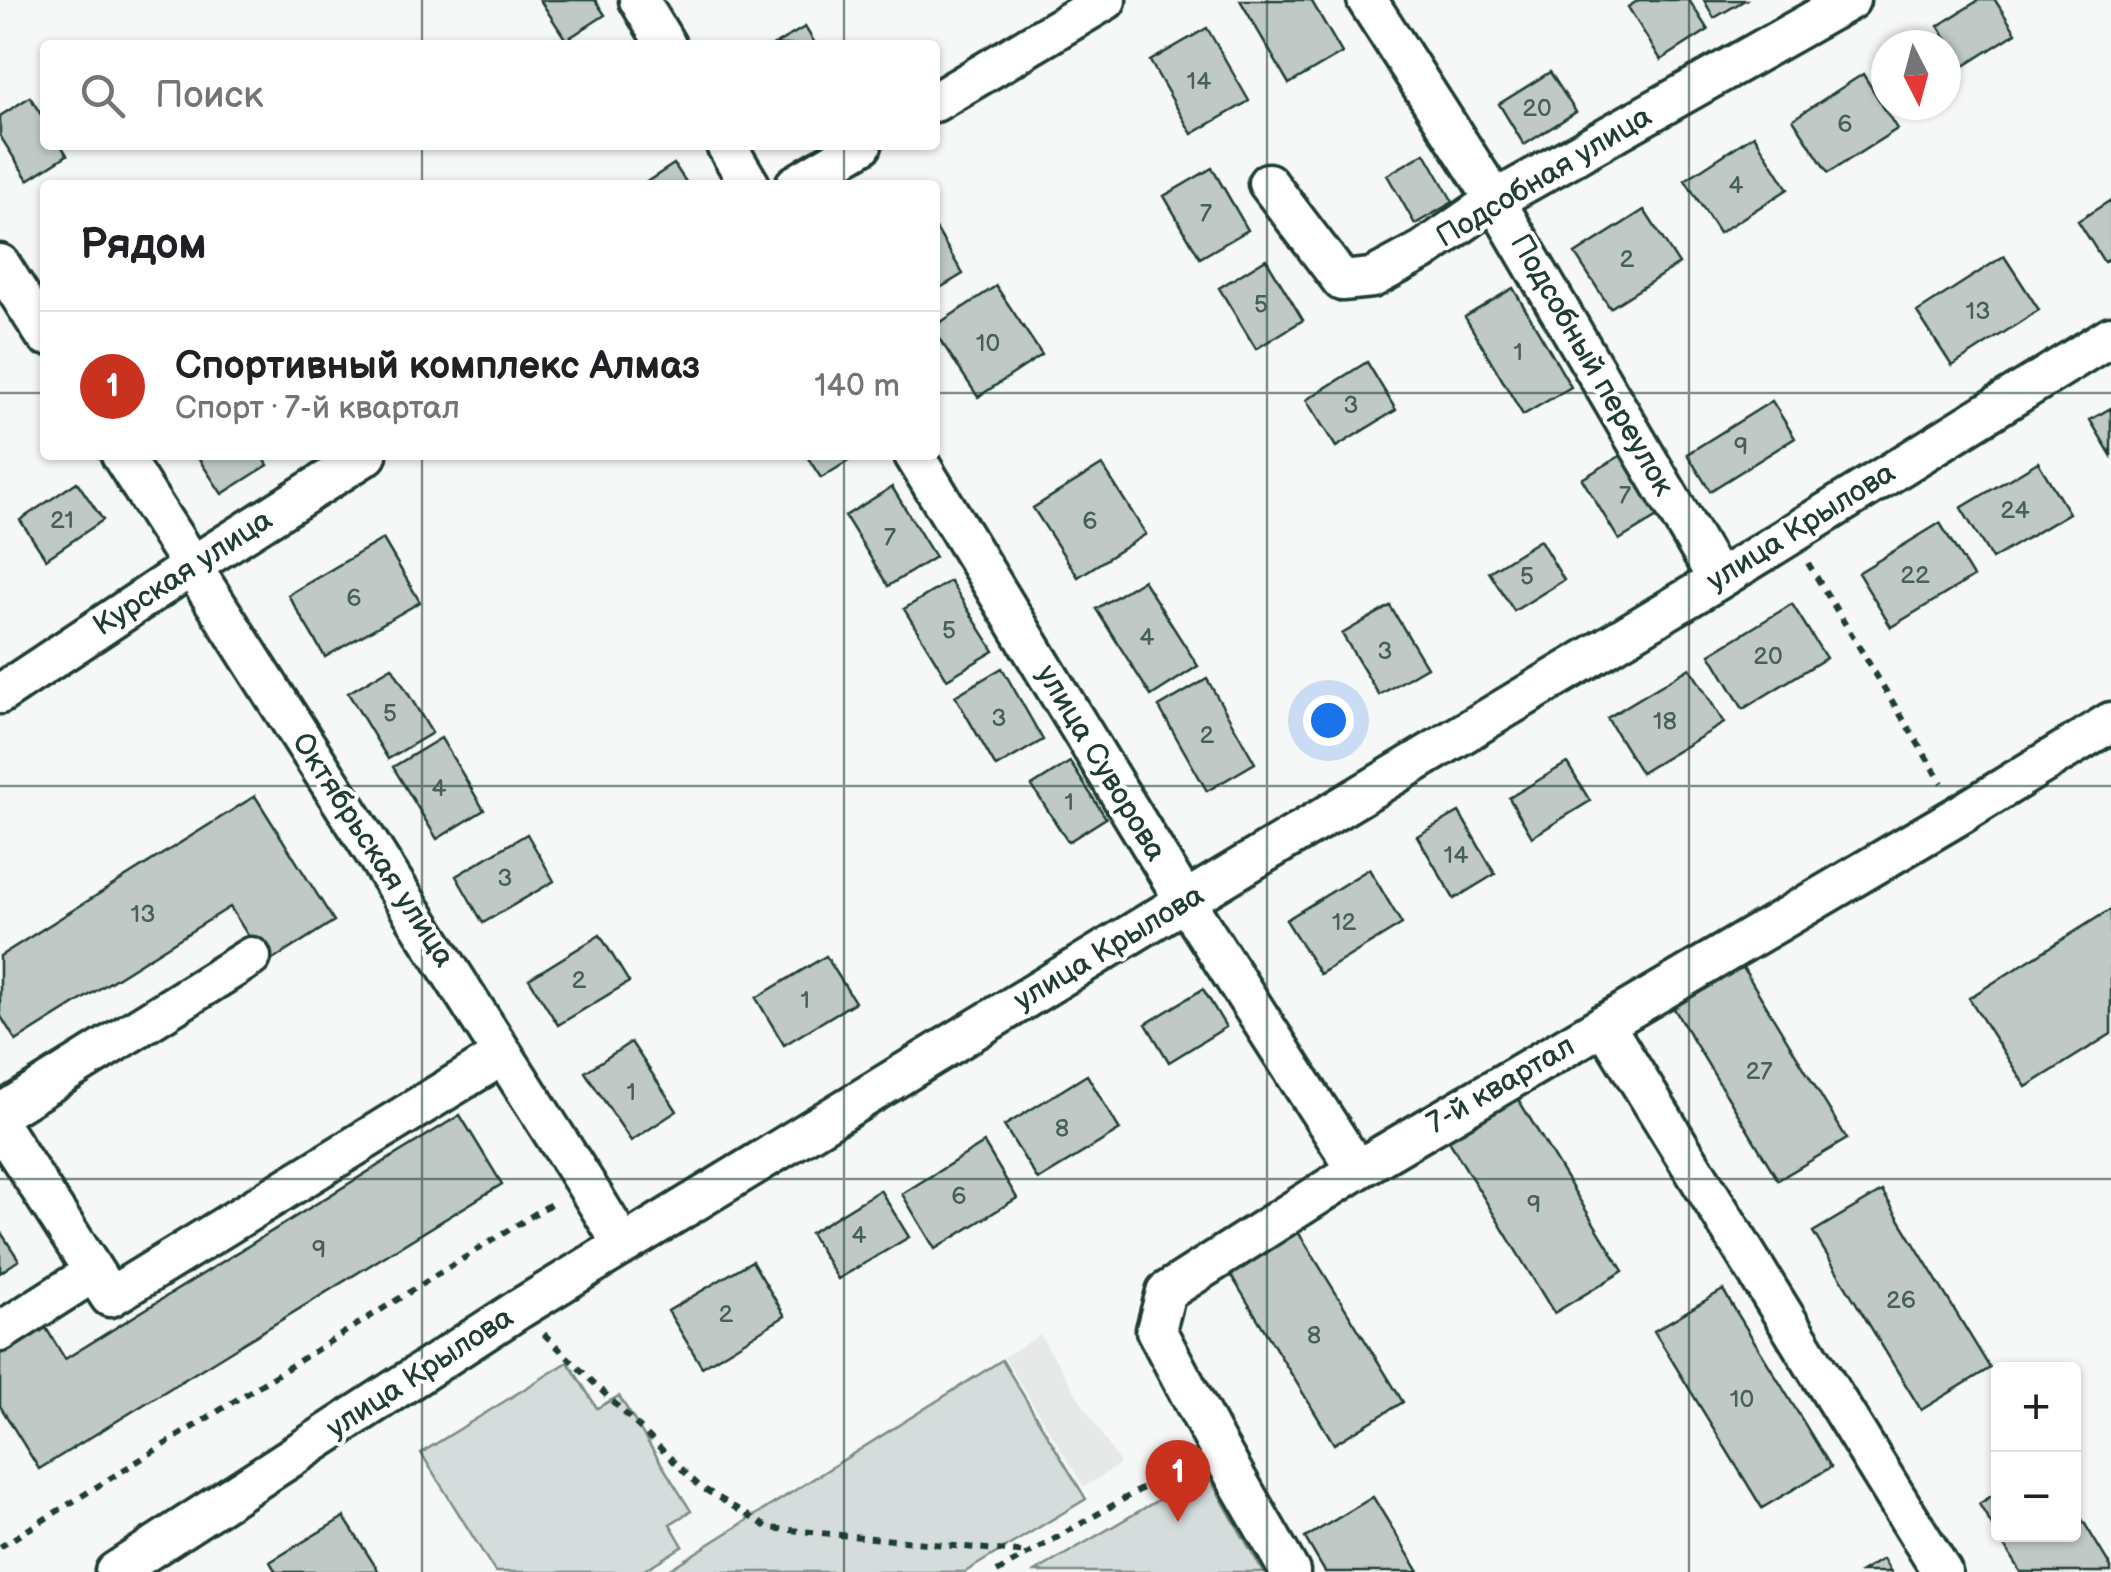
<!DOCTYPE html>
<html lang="ru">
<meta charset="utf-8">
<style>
:root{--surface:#fff;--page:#f2f2f2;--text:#202124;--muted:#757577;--line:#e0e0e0;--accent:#c8321e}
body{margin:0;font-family:"Balsamiq Sans",sans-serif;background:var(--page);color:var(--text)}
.controls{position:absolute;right:30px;bottom:30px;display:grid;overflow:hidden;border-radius:10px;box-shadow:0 2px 8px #0004}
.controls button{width:90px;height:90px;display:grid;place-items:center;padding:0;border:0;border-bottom:2px solid var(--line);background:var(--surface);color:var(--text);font:50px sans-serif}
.compass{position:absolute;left:1871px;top:30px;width:90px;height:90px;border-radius:50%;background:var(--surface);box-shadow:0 2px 8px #0004;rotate:174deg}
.you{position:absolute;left:1328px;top:720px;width:35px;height:35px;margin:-25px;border:8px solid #fff;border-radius:50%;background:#1a73e8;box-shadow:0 0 0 15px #1a73e833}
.badge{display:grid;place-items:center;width:65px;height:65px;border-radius:50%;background:var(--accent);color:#fff;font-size:32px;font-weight:700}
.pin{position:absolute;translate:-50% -82px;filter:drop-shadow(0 2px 5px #0008)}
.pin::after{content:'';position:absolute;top:52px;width:35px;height:30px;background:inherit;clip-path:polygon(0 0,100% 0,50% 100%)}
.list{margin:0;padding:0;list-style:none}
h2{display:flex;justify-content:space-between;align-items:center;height:130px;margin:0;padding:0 40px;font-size:42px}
h2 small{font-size:32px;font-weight:400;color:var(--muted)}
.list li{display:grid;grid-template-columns:65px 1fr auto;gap:30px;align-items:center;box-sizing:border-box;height:150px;padding:0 40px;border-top:2px solid var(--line)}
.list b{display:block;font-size:38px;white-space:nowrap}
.list p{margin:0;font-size:32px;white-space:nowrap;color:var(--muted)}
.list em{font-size:32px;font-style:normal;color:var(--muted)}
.icon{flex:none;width:55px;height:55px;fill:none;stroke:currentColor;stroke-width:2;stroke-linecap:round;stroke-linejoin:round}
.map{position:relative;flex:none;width:2111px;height:1572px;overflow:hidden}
.search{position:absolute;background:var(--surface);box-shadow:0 2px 8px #0004;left:40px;top:40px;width:900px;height:110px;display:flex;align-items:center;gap:25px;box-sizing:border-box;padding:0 35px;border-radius:10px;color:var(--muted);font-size:38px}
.panel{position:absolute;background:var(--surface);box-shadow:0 2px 8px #0004;left:40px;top:180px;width:900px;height:280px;border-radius:10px}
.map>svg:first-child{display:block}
.built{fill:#e6e9e8}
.green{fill:#d6dcdb;stroke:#7a8c88;stroke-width:2.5}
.building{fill:#c0c9c6;stroke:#1f3d34;stroke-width:2.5}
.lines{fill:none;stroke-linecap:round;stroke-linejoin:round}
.minor-casing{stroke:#1f3d34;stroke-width:45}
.path{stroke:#1f3d34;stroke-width:6;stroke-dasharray:8 8;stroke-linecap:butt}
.minor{stroke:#fff;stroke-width:38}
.grid{fill:none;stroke:#1f3d34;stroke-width:2.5;stroke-opacity:0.55}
.labels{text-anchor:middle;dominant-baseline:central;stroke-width:8;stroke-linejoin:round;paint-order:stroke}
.number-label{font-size:25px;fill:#476058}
.street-label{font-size:30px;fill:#1f3d34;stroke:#fff}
</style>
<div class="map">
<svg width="2111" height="1572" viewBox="0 0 2111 1572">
<rect width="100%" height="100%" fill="#f6f7f7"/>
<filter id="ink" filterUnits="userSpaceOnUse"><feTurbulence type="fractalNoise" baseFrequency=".01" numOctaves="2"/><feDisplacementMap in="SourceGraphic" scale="20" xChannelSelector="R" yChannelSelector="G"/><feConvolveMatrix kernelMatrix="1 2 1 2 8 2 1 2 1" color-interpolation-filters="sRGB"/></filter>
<g filter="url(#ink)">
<path class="built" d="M1040,1335l80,129 -36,23 -80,-130z"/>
<path class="green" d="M1002,1360l84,139 -121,73h-300z
M568,1362l29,46 22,-12 72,115 -21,13 13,22 -42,26h-146l-74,-119z
M1206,1472l57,100h-228z"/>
<path class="building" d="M540,0h55l10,15 -39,25z
M1240,0h71l31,53 -53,31z
M1639,0h50l19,30 -47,30 -33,-53z
M1704,0h41l-31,18z
M1979,0h16l21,33 -52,33 -26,-40z
M805,27l11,18h-42z
M1207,28l42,73 -57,33 -42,-73z
M1550,72l26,40 -52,33 -25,-41z
M1863,74l34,55 -69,44 -35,-54z
M30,97l15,24v24h16l6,10 -39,25 -28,-44v-20z
M1754,135l34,54 -69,44 -34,-53z
M1425,153l28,49 -38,22 -28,-49z
M674,164l14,21h-46z
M1212,168l36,62 -48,28 -36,-62z
M2111,200v57l-7,5 -26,-41z
M1644,210l35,54 -69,44 -35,-54z
M935,227l28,47 -28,17z
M2004,256l35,54 -87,56 -35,-54z
M1266,259l37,61 -47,29 -37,-61z
M996,286l46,69 -64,42 -43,-65v-6z
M1513,288l58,99 -48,28 -58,-98z
M1367,362l29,48 -60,37 -30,-47z
M1772,401l23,37 -85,53 -23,-37z
M2111,408v47l-21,-35z
M1630,450l37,61 -48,29 -37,-61z
M196,455h66l6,10 -46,29z
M806,455h52l-37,23z
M2038,462l31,51 -77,46 -31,-51z
M1102,465l44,69 -68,43 -45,-69z
M77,482l26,38 -57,39 -26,-39z
M892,487l43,70 -47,29 -43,-70z
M1940,523l33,54 -82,50 -33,-54z
M383,539l37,63 -95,55 -37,-62z
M1540,540l24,40 -50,31 -25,-39z
M1143,580l55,86 -47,30 -55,-87z
M950,581l44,70 -47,28 -43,-70z
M1792,604l34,54 -83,51 -33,-55z
M1390,606l37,61 -48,28 -37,-61z
M392,667l40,66 -44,26 -40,-66z
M1002,668l41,72 -47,27 -41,-71z
M1690,668l34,55 -83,50 -34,-55z
M1207,679l48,84 -48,28 -48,-84z
M441,738l43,72 -47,29 -44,-72z
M1070,762l36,56 -38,24 -36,-56z
M1567,763l23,38 -58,36 -23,-39z
M255,796l79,125 -68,43 -36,-57 -214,134 -16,-26v-59z
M1459,812l36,62 -41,25 -37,-63z
M527,834l27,47 -71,42 -27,-47z
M1369,869l33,55 -82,50 -34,-54z
M2111,909v125l-85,53 -57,-89z
M600,935l29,47 -71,43 -29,-46z
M826,956l29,46 -71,43 -28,-47z
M1739,961l108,178 -69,41 -108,-178z
M1203,989l23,38 -57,35 -23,-38z
M631,1042l46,69 -46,30 -46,-69z
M1087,1075l33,55 -82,50 -34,-54z
M1515,1094l108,177 -69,42 -108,-177z
M460,1115l42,69 -463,285 -39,-63v-67l38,-24 27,44z
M984,1143l33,55 -82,51 -33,-55z
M880,1190l29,47 -71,42 -28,-46z
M1882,1191l108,177 -69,42 -108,-178z
M1294,1225l109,177 -69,42 -108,-177z
M0,1231l19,29 -19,13z
M752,1261l33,55 -83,51 -34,-56z
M1723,1290l108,177 -69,41 -108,-177z
M1998,1492v42h76v-28l37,61v5h-91l-41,-68z
M1373,1497l46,75h-94l-20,-34z
M344,1517l35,55h-103l-6,-10z
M1883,1559l8,13h-30z"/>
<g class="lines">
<g class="minor-casing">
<path id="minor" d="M639,0l27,45
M1367,0l128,200 223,380
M935,102l171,-102
M726,145l24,40
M1268,183l74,98 30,-3 50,-27 73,-51 355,-200
M795,185l67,-40
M0,264l45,71
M121,455l464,728 38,62
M914,455l271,446 172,269
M0,694l192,-128 175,-111
M1604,1024l338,548
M0,1114l251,-157
M0,1126l110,171 393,-242
M0,1332l94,-60
M115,1572l404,-263 666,-408 533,-321 393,-244
M1290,1572l-73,-127 -61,-115 10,-38 191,-122 604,-356 150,-92"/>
</g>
<path class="path" d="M1808,563l134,220
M544,1334l155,152 70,42 259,25
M0,1547l554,-345
M997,1572l189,-109"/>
<use href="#minor" class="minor"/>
</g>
</g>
<path class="grid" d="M422,0v45M844,0v45M1267,0v1572M1689,0v1572M422,145v40M844,145v40M0,393h45M935,393h1176M422,455v1117M844,455v1117M0,786h2111M0,1179h2111"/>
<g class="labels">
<g class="number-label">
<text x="1199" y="81">14</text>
<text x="1537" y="108">20</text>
<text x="1845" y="124">6</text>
<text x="1736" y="185">4</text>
<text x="1206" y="213">7</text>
<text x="1627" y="259">2</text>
<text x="1261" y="304">5</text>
<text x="1978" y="311">13</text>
<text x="988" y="343">10</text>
<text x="1518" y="352">1</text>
<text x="1351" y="405">3</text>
<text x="1741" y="446">9</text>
<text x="1625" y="495">7</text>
<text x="2015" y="510">24</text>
<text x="62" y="520">21</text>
<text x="1090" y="521">6</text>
<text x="890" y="537">7</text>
<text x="1915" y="575">22</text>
<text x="1527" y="576">5</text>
<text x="354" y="598">6</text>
<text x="949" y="630">5</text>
<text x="1147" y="637">4</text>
<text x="1385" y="651">3</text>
<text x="1768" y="656">20</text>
<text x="390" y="713">5</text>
<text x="999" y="718">3</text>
<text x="1665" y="721">18</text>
<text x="1207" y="735">2</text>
<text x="439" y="788">4</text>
<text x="1069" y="802">1</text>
<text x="1456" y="855">14</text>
<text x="505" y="878">3</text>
<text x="143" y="914">13</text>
<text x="1344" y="922">12</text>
<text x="579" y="980">2</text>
<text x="805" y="1000">1</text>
<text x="1759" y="1071">27</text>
<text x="631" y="1092">1</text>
<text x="1062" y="1128">8</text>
<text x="959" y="1196">6</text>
<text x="1534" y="1204">9</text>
<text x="859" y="1235">4</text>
<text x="319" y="1249">9</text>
<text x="1901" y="1300">26</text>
<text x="726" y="1314">2</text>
<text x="1314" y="1335">8</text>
<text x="1742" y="1399">10</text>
</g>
<g class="street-label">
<text transform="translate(1544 177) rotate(-31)">Подсобная улица</text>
<text transform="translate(1592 365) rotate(60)">Подсобный переулок</text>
<text transform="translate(1801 527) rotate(-32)">улица Крылова</text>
<text transform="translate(183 573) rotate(-33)">Курская улица</text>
<text transform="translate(1101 763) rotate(59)">улица Суворова</text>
<text transform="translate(373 850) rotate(57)">Октябрьская улица</text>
<text transform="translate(1109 948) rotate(-31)">улица Крылова</text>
<text transform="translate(1501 1085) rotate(-30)">7-й квартал</text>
<text transform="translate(420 1373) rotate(-33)">улица Крылова</text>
</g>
</g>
</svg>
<div class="controls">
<button>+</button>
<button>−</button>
</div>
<svg class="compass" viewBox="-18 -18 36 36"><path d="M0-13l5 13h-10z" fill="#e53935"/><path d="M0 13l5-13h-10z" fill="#757577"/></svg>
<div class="you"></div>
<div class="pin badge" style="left:1178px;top:1522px">1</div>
<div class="search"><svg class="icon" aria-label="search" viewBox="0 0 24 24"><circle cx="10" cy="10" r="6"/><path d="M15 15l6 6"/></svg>Поиск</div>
<section class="panel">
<h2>Рядом<small></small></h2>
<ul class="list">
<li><span class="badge">1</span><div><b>Спортивный комплекс Алмаз</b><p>Спорт · 7-й квартал</p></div><em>140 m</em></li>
</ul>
</section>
</div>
